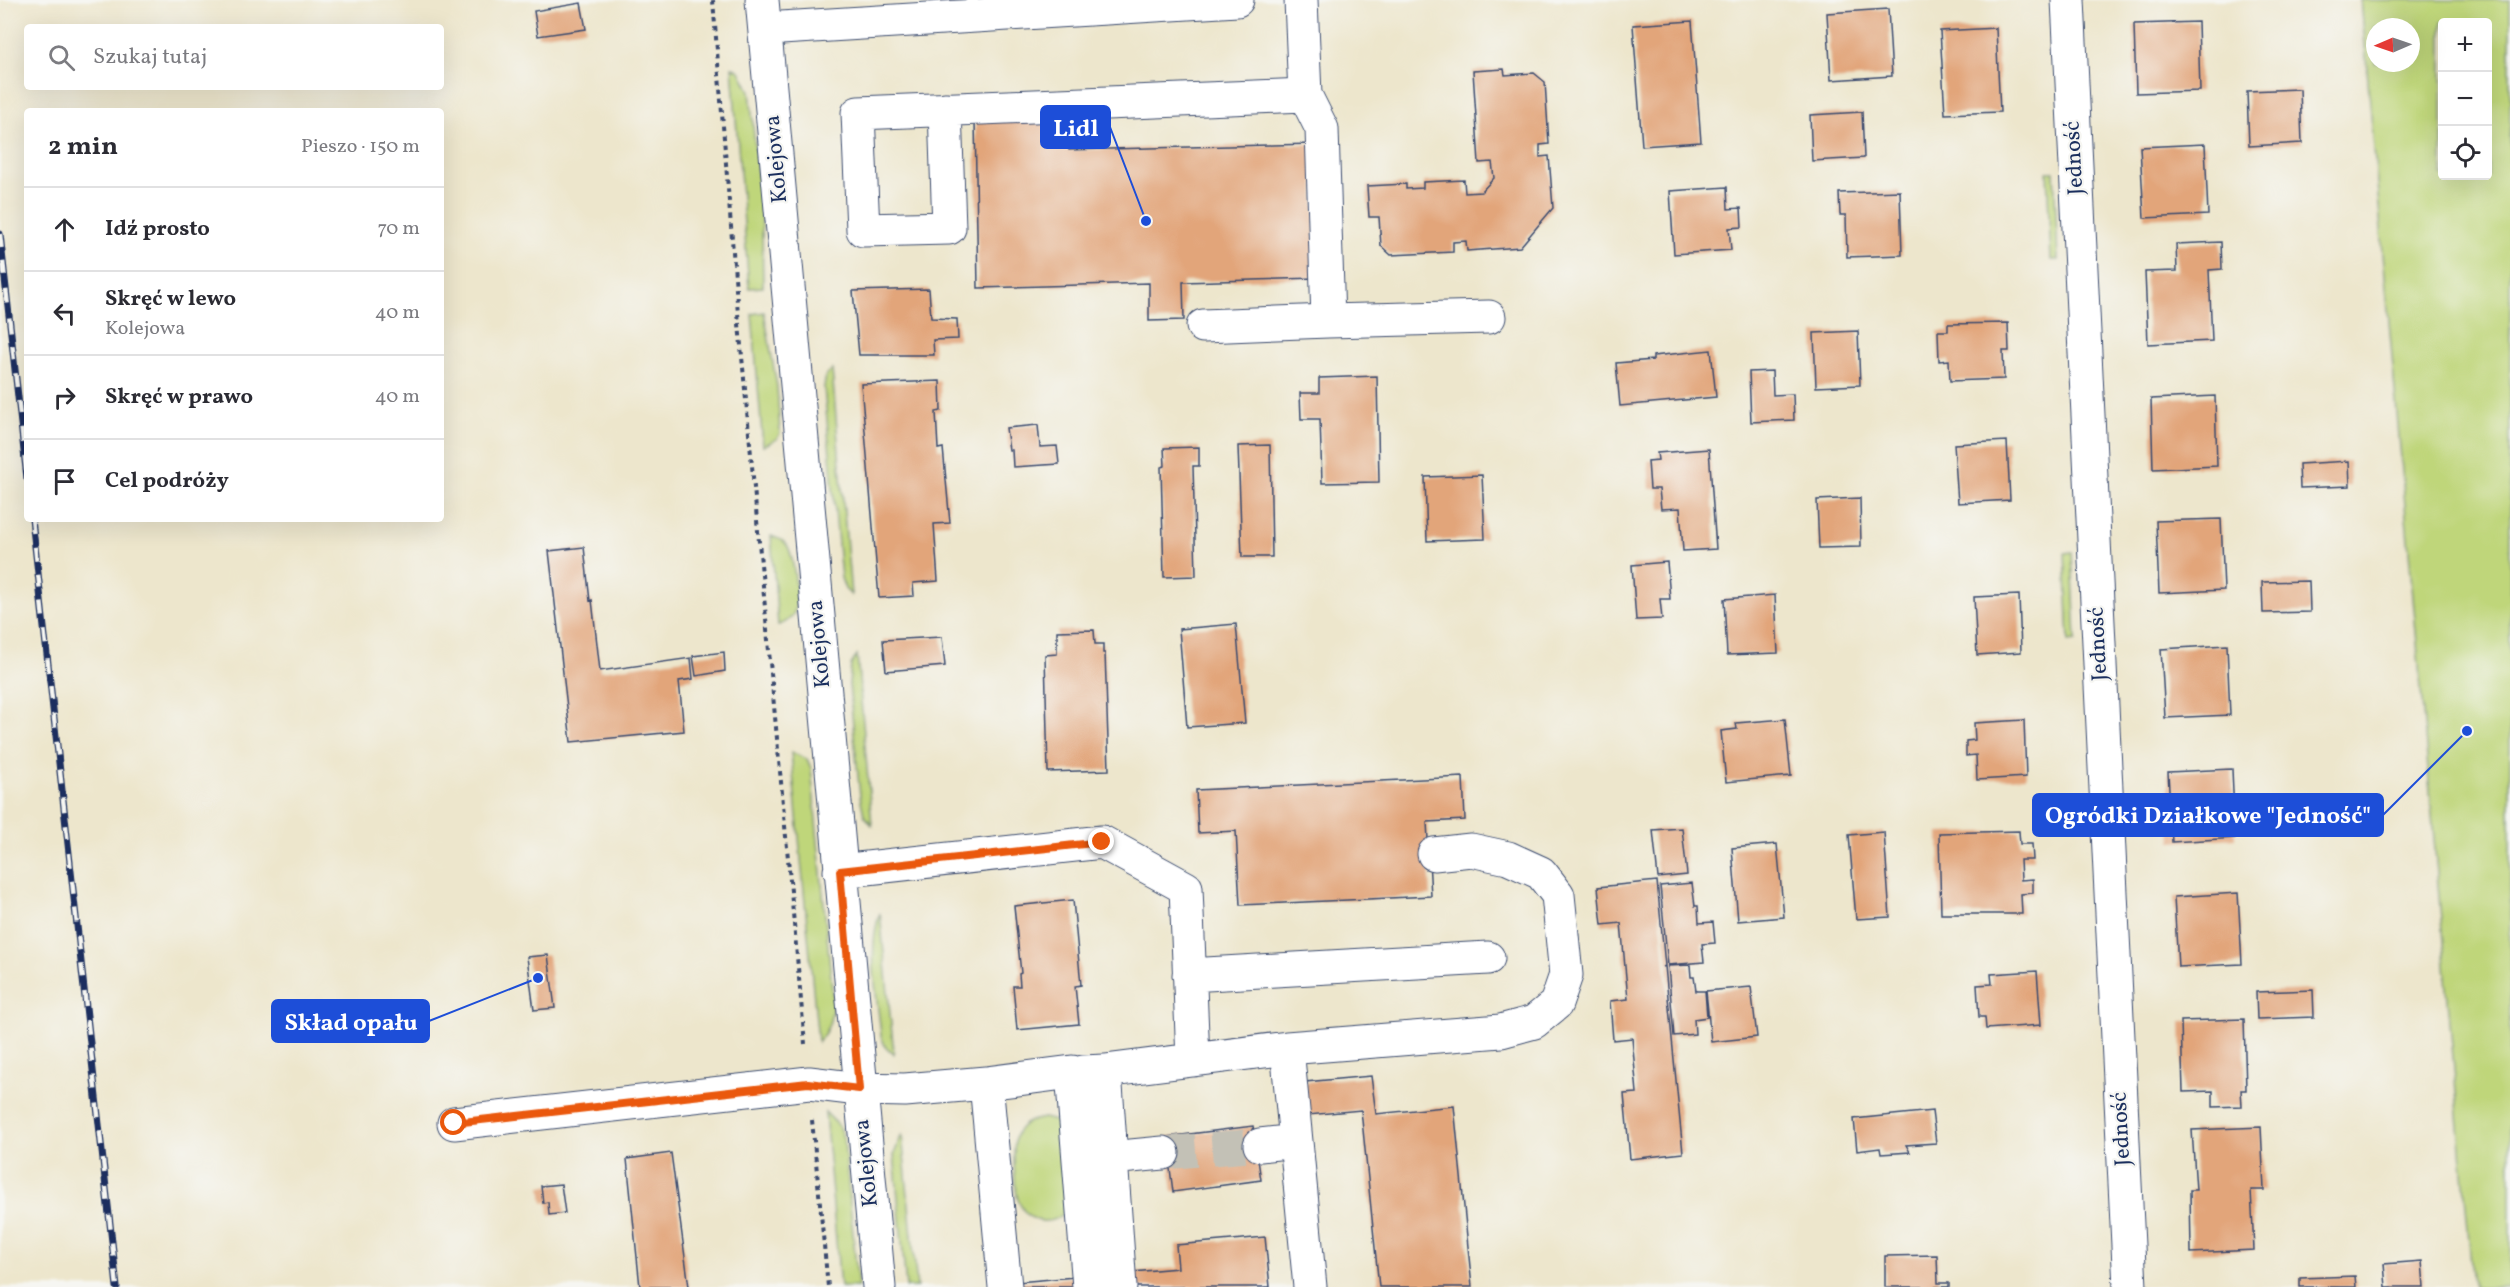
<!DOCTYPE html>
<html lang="pl">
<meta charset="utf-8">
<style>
:root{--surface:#fff;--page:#f2f2f3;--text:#2b2b33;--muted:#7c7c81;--line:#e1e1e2}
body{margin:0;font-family:Vollkorn,serif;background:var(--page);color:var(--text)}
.controls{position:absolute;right:18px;top:18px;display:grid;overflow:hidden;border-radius:6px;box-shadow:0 6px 24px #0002}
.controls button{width:54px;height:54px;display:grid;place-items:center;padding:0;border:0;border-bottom:2px solid var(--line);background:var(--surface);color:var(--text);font:30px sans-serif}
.compass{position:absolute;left:2366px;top:18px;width:54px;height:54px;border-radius:50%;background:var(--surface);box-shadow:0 6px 24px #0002;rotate:268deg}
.stop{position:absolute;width:18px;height:18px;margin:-14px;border:4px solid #ea580c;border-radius:50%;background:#fff}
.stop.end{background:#ea580c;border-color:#fff;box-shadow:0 2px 6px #0008}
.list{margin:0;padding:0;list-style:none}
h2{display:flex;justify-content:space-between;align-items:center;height:78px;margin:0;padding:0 24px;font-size:26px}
h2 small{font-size:20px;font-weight:400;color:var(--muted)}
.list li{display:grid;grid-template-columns:39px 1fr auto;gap:18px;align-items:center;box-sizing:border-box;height:84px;padding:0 24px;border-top:2px solid var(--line)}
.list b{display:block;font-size:22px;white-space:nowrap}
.list p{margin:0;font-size:20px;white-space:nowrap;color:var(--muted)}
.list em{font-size:20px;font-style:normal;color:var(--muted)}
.icon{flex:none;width:33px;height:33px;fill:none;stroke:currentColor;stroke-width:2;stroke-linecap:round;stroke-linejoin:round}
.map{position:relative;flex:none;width:2510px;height:1287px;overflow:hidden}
.search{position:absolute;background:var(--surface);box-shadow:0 6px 24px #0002;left:24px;top:24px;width:420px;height:66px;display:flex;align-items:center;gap:15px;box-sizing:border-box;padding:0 21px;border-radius:6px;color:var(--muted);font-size:22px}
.panel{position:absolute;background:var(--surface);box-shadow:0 6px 24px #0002;left:24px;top:108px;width:420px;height:414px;border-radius:6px}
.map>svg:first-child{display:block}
.green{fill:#bfd67a;stroke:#6d826c;stroke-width:1.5;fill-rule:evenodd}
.building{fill:#e2a57a}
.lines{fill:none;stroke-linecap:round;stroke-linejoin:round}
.minor-tunnel{stroke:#c3c1b6;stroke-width:33;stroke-dasharray:33 16;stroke-linecap:butt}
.minor-casing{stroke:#3a4a6e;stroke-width:35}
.path{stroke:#3a4a6e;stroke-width:4;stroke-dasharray:4.5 4.5;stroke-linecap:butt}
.minor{stroke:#fff;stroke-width:33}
.rail-casing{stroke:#1b2f5e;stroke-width:7}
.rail{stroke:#f6f6f2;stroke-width:4.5;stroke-dasharray:14;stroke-linecap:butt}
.route{stroke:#ea580c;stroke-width:8}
.labels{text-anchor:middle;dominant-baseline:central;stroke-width:4.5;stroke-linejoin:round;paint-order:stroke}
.street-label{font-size:22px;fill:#1b2f5e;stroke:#f6f6f2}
.leader{fill:none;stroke:#1d4ed8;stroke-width:2}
.callout-dot{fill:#1d4ed8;stroke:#f6f6f2;stroke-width:2}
.callout{fill:#1d4ed8;stroke:#1d4ed8;stroke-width:2}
.callout-label{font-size:24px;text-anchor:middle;font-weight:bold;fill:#fff}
</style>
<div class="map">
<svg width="2510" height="1287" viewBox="0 0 2510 1287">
<rect width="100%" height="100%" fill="#f6f6f2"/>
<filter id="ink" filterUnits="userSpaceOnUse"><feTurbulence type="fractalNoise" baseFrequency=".0167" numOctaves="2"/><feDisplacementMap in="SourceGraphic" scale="12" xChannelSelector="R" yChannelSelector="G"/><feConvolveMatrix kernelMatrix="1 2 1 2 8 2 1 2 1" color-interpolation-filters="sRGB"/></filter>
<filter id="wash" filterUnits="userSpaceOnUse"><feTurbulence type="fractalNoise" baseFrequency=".008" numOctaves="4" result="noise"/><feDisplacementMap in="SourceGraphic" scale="24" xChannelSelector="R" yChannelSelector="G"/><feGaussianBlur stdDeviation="1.35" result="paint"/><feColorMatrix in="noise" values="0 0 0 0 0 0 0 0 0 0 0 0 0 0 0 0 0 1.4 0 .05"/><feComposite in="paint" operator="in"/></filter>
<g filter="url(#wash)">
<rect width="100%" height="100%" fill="#ede6cc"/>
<path class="green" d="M2361,0h149v1287h-37zM2442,22h46v154h-46zM2375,27h36v36h-36z
M732,67l8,4 10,20 12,135 1,61 -14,1z
M2047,172h7l4,88h-7z
M764,312l13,74 3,47 -3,6 -14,7 -11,-132z
M832,370l19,225 -6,-6 -4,-11 -17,-191 2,-12z
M771,536c6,2 12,3 16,9 6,9 11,49 9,61 -1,10 -9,17 -18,19z
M2072,552l4,89 -7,1 -4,-89z
M857,655l15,170 -8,-10 -4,-19 -11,-112 2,-19z
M791,752l16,7 4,9 22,231c-1,17 -3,30 -15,43z
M880,913l14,141 -8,-6 -5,-12c-3,-39 -15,-85 -1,-123z
M825,1112l13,13 6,15 14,147h-18z
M1044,1118l12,3 8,7 4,78c-12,22 -39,20 -49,-4 -5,-11 -7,-59 -2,-69 6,-11 16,-13 27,-15z
M902,1134l15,153h-11l-12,-133z"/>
<g id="blocks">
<path class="building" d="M581,3l5,26 -48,7 -4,-25z
M1888,9l4,67 -61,4 -4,-67z
M1692,21l9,121 -59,4 -9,-121z
M2198,22l2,69 -64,2 -2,-69z
M1996,28l4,84 -55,2 -5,-83z
M1504,69l1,6 29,-2 11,9 4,62 -9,1v12l9,-1 4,52 -33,39 -53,4 -1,-10 -13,1v10l-62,3 -10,-9 -2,-29h-10l-2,-31 39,-2v5l17,-1v-6l41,-2 1,13 16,-1 13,-14 -2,-16 -13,1 -6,-92z
M2300,89l2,54 -53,3 -2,-55z
M1862,112l2,46 -52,3 -2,-46z
M1066,116l3,34 244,-6 4,134 -134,4 1,38 -35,1v-38l-171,5 -3,-168z
M2205,144l3,71 -64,3 -4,-71z
M1727,187l1,22 13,-1 1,19 -13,1 2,22 -57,4 -4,-63z
M1900,191l2,64 -55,2 -1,-42h-6l-1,-22z
M2221,242l1,27 -13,1 3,71 -64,3 -3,-72 32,-1 -1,-27z
M929,289l2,29 26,1 1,20 -25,1 1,15h-75l-6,-64z
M2008,323l1,28h-6l1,28 -54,2 -1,-21 -10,1 -1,-30h10v-7z
M1858,331l2,54 -44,2 -2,-54z
M1711,350l5,47 -96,9 -4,-43 37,-3v-4z
M1772,371l1,24 20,-1 1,26 -43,2 -2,-50z
M1377,376l2,106 -57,1 -2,-64h-19l-1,-26h19v-15z
M940,381l1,30 -5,1 2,37 5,-1 7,75 -16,1 4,57 -25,2 1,13 -35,2 -18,-214z
M2215,396l2,70 -64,3 -2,-70z
M1038,425l2,22 17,-1 2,18 -46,3 -1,-17h-3l-3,-22z
M2007,441l3,59 -52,3 -4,-59z
M1270,445l2,112h-30l-4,-111z
M1199,447v19h-6l3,110 -32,1 -3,-110 4,-1 -1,-18z
M1709,449l7,100 -33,2 -3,-43 -19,1 -2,-20h-9l-2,-28 10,-1 -1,-7z
M2349,461l1,25 -50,2 -1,-24z
M1482,475l3,64 -58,2 -2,-64z
M1860,498l1,49 -42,1 -2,-48z
M2221,519l3,71 -65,3 -3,-72z
M584,547l6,54 2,-1 8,71 91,-13 2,21 -14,2 5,50 -113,11 -22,-191z
M1667,562l3,37h-10l2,20 -26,1 -4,-55z
M2309,581l1,31 -47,1 -1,-31z
M1775,595l3,58 -51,2 -3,-56z
M2019,595l2,57 -44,3 -3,-58z
M1236,624l9,99 -58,4 -8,-98z
M1094,630l1,14h8v9h2l4,117 -61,2 -3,-117 12,-1v-23z
M942,637l3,29 -59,5 -3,-31z
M2227,645l3,70 -65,3 -4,-69z
M724,652l1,19 -29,5 -3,-20z
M1785,719l6,57 -65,6 -5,-51 16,-2 -1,-6z
M2024,720l2,57 -49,3 -1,-25 -10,1v-15l9,-1 -1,-17z
M2232,769l3,69 -63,4 -4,-70z
M1463,777l2,43 -38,2 4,74 -191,9 -4,-74 -38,2 -2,-43z
M1682,828l5,47 -29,3 -5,-48z
M2019,831l1,13h12l1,16h-13l1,20 12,-1v14l-12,1 1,20h-81l-2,-81z
M1884,832l6,85 -34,2 -7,-84z
M1777,844l7,73 -46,4 -6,-73z
M1657,881l8,85 -2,1 2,-1 18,187 -53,6 -6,-65 13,-1 -5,-55 -19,2 -3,-39 18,-2 -7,-76 -19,2 -4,-38z
M1692,883l3,23h3l1,17 14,-1 2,21 -13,1 2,18 -36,3 -8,-79z
M2238,893l4,71 -64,3 -4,-70z
M1073,900l8,85 -6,1 4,38 -62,6 -4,-44h7l-1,-12 2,-1 -7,-67z
M548,955l7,53 -21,2 -7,-53z
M1690,965l1,12h3l2,14h9l2,26 -13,2 1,15 -21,2 -6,-70z
M2037,971l4,54 -55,4 -1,-12h-6l-2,-32 15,-1 -1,-10z
M1751,987l6,50 -46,5 -5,-51z
M2313,990l1,27 -57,2 -1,-27z
M2244,1019l2,71h-5l1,16 -29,1v-16l-30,1 -2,-71z
M1371,1076l5,38 78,-8 18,181h-93l-18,-177 -53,5 -3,-33z
M1932,1111l4,32 -30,2 4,7 -29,2 -1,-6 -23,3 -3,-32z
M1253,1126l8,54 -88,12 -7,-55z
M2261,1127l3,63h-13l3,60 -63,3 -1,-63h6l-4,-60z
M671,1153l18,134h-49l-13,-128z
M561,1184l4,29 -16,2 -1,-13 -5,1 -2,-17z
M1265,1237l5,50h-265v-4l173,-15 -2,-23z
M1937,1255l1,28h11v4h-64v-31z
M2422,1261l2,26h-38l-2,-23z
M2355,1276l1,11h-56v-9z"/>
</g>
</g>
<g filter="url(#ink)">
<use href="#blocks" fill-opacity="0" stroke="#3a4a6e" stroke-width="1.5"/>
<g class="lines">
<path class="minor-tunnel" d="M1163,1153l97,-8"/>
<g class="minor-casing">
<path id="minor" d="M762,0l117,1287
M2068,0l62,1287
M765,29l472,-29
M945,109l4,119 -86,2 -5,-117 447,-18 -4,-95
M1328,321l161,-4
M1203,326l125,-5 -6,-192 -17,-34
M840,871l262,-29 84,46 7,172
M1189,975l299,-17
M1287,1048l214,-17 33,-9 22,-18 10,-29 -8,-80 -17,-22 -33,-15 -37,-8 -37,4
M1105,1071l182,-23 23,239
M1083,1072l22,-1 15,216
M986,1083l86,-11 17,215
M454,1123l355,-40 50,6 46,1 81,-7 19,204
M1260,1145l36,-4
M1110,1158l53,-5"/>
</g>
<path class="path" d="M713,0l24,302 68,742
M812,1120l16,167"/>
<use href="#minor" class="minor"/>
<g class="rail-casing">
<path id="rail" d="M0,234l27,244
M32,519l85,768"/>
</g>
<use href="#rail" class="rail"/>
</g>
</g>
<g class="lines" filter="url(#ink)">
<path class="route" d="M454,1123l354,-40 51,6 -19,-218 262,-29"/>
</g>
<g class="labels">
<g class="street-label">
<text transform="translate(2075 158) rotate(-93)">Jedność</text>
<text transform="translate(777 159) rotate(-95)">Kolejowa</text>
<text transform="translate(820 644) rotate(-95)">Kolejowa</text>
<text transform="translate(2099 644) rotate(-93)">Jedność</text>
<text transform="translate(2122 1129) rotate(-93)">Jedność</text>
<text transform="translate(867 1163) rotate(-96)">Kolejowa</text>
</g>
</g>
<path class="leader" d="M1146 221L1110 127M2467 731L2383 815M538 978L429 1021"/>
<g class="callout-dot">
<circle cx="1146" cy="221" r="6"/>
<circle cx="2467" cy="731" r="6"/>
<circle cx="538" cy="978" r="6"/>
</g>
<g class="callout">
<rect x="1041" y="106" width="69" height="42" rx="6"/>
<rect x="2033" y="794" width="350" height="42" rx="6"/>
<rect x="272" y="1000" width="157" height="42" rx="6"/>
</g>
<g class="callout-label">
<text x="1076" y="136">Lidl</text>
<text x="2208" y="823">Ogródki Działkowe "Jedność"</text>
<text x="351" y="1030">Skład opału</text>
</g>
</svg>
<div class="controls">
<button>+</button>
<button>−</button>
<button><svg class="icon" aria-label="locate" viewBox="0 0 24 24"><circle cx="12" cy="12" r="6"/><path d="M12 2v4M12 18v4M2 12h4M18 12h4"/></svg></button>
</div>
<svg class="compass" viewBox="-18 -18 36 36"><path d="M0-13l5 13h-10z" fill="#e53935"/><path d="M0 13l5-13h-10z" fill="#7c7c81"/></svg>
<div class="stop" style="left:454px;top:1123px"></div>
<div class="stop end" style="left:1102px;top:842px"></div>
<div class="search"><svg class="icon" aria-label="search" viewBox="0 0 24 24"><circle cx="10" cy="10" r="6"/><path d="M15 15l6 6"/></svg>Szukaj tutaj</div>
<section class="panel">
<h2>2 min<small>Pieszo · 150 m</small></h2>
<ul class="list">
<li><svg class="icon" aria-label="ahead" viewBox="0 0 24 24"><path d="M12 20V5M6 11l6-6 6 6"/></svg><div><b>Idź prosto</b></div><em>70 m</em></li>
<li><svg class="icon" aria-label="left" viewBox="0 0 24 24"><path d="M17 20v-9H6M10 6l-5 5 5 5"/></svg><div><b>Skręć w lewo</b><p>Kolejowa</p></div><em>40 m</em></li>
<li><svg class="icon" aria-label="right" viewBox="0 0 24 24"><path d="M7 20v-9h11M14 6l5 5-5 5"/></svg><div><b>Skręć w prawo</b></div><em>40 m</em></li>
<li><svg class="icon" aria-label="arrive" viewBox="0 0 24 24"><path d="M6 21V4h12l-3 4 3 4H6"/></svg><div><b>Cel podróży</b></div></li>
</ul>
</section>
</div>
